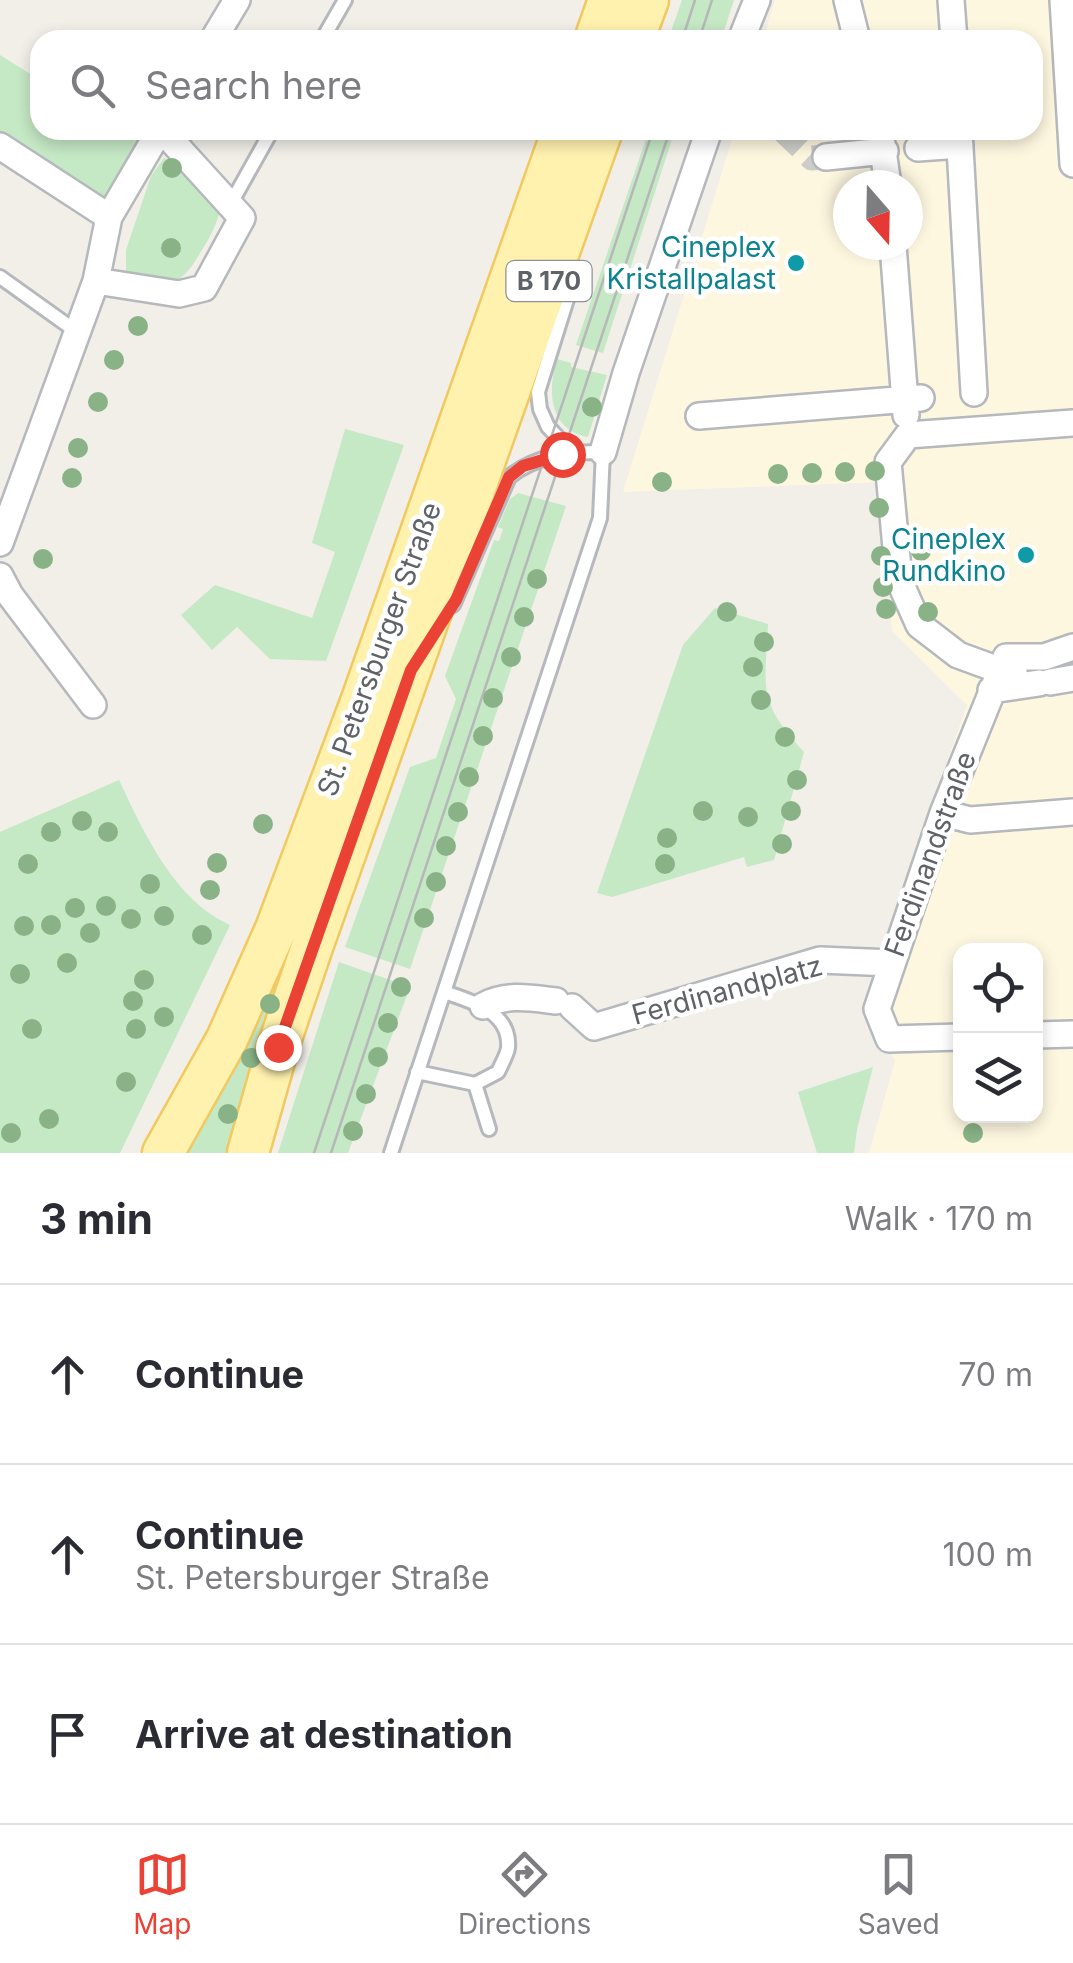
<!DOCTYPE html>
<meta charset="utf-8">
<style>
:root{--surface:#fff;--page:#f7f7f7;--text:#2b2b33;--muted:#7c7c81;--line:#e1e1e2;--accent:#ea4335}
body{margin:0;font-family:Inter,sans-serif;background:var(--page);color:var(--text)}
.controls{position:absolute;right:30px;bottom:30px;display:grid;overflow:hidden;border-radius:20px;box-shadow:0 5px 15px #0003}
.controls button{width:90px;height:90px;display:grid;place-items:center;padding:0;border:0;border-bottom:2px solid var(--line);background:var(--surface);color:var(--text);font:50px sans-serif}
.compass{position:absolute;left:833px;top:170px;width:90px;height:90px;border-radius:50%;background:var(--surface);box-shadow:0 5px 15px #0003;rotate:160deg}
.stop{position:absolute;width:30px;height:30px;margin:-22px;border:8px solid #ea4335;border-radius:50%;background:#fff}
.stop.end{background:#ea4335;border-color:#fff;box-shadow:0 2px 10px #0008}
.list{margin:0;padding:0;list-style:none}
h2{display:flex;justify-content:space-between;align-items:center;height:130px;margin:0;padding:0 40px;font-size:42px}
h2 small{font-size:32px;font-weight:400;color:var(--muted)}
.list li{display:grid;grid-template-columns:65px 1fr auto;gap:30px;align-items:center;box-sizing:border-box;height:180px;padding:0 40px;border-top:2px solid var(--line)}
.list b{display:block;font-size:38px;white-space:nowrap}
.list p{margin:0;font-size:32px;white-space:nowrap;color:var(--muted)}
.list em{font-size:32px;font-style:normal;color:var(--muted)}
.icon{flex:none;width:55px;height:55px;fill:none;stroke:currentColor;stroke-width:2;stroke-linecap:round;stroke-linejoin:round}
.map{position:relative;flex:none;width:1073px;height:1153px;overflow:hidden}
.search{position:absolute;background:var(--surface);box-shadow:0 5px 15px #0003;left:30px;right:30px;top:30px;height:110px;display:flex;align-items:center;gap:25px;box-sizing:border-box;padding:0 35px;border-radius:30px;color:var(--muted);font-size:38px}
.sheet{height:670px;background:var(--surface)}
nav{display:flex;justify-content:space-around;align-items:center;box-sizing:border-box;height:140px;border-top:2px solid var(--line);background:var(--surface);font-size:28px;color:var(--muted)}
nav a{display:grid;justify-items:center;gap:5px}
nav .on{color:var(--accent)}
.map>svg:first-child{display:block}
.commercial{fill:#fef7e0;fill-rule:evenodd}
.green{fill:#c5e8c5}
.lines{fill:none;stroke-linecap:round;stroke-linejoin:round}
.street-tunnel{stroke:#ccccc8;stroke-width:25;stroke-dasharray:25 12;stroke-linecap:butt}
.lane-casing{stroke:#b5b8bc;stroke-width:18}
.street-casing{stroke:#b5b8bc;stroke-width:30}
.primary-casing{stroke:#f2c960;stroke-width:45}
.lane{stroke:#fff;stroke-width:12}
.street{stroke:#fff;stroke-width:25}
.primary{stroke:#fff2af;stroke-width:40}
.tram{stroke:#b6b7b8;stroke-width:2.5}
.tree{fill:#89b387}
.route{stroke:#ea4335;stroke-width:12}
.culture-dot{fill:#0f9aa8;stroke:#fff;stroke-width:4}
.labels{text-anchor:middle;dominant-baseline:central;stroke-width:9;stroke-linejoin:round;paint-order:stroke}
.shield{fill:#fff;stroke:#8f9295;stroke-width:2.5}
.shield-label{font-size:25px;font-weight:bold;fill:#5f6368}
.culture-label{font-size:28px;fill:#0d838f;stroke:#fff;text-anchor:end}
.street-label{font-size:28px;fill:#5f6368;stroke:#fff}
</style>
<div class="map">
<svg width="1073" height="1153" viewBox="0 0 1073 1153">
<rect width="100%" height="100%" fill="#f1efe8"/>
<path class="commercial" d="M775,0h298v1153h-204l26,-92 -28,-56 13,-51 87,-249 -75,-74 -11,-149 -258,10 112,-362h298v-90h-270zM848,185h60v60h-60zM960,951h76v165h-76z"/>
<path class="green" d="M682,0h52l-13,40h-53z
M0,55l40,25v50h82l17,10 -35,63 -104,-70z
M649,130h26l-72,223 -27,-8z
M164,158l19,6 37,45c-3,16 -11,30 -20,44 -23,41 -34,30 -74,19v-22l25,-74z
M557,359l14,4v4l36,8 -19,62c-39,-7 -41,-46 -31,-78z
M345,429l59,16 -78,216 -56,-2 -33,-32 -25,23 -31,-35 34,-30 97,33 23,-66 -23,-9z
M518,493l48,13 -156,463 -65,-22 65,-180 26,-9 20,-59 -11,-23 49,-136 5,1 4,-12 -5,-2 12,-28z
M715,608l53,16c-3,66 -11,77 36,128l-30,108 -27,7 -3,-10 -132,40 -15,-4 86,-248z
M119,780c25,53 55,120 111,145l-110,228h-120v-321z
M285,941l13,6 -67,206h-46z
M339,962l71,25 -62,166h-70z
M873,1067l-16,62 -3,24h-37l-19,-61z"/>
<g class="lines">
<path class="street-tunnel" d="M783,130l29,28 14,-1"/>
<g class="lane-casing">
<path id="lane" d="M322,40l23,-40
M230,205l42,-75
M571,266l-2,27 -31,99 2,17 8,18 24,25
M0,277l77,55
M417,1072l58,12 23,-12c3,-7 9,-17 10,-24 3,-37 -38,-47 -64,-56
M475,1084l14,45
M391,1153l209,-635 3,-66c-34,0 -67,3 -94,25l-56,128"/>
</g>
<g class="street-casing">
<path id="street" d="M847,0l10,40
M951,0l3,40
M1063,0l10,164
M213,40l24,-40
M741,40l16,-40
M880,130l8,55
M959,130l15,263
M0,146l109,71
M918,148l42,-3
M826,157l59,-6
M893,245l13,170
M96,281l83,13 25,-6 38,-70 -80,-88
M699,416l222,-18
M603,452l23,-79 83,-243
M0,543l96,-262 13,-64 51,-87
M0,576l10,19 83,110
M1014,671l-15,-1 -41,-15 -39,-30 -20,-45 -11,-118 20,-27 165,-12
M1050,682l23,-4
M991,690l48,-7
M943,813l27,7 103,-8
M483,1006c23,-13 48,-8 73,-5
M572,1007l22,20 226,-67 72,3
M1036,1035l37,-1
M960,1037l-71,2 -12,-30 66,-196 63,-156h38l29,-10"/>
</g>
<g class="primary-casing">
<path id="primary" d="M595,40l14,-40
M633,40l15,-40
M163,1153l64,-114 49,-110 87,-232 200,-567
M248,1153l30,-106 35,-103 289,-814"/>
</g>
<use href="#lane" class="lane"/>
<use href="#street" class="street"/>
<use href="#primary" class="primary"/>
<path class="tram" d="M682,40l13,-40
M699,40l13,-40
M314,1153l339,-1023
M331,1153l339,-1023"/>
</g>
<g class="tree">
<circle cx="172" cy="168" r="10"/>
<circle cx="171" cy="248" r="10"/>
<circle cx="138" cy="326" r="10"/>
<circle cx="114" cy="360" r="10"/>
<circle cx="98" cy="402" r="10"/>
<circle cx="592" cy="407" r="10"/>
<circle cx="78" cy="448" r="10"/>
<circle cx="875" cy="471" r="10"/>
<circle cx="845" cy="472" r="10"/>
<circle cx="812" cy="473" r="10"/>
<circle cx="778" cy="474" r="10"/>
<circle cx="72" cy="478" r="10"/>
<circle cx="662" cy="482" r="10"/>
<circle cx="879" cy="508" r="10"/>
<circle cx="921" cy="551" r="10"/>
<circle cx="881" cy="556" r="10"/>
<circle cx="43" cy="559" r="10"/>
<circle cx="537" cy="579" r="10"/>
<circle cx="883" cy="587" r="10"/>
<circle cx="886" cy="609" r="10"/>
<circle cx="727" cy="612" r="10"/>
<circle cx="928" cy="612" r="10"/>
<circle cx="524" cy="617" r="10"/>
<circle cx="764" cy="642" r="10"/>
<circle cx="511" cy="657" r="10"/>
<circle cx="753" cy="667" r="10"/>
<circle cx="493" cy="698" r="10"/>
<circle cx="761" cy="700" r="10"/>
<circle cx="483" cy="736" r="10"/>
<circle cx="785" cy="737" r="10"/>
<circle cx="469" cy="777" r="10"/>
<circle cx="797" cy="780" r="10"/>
<circle cx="703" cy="811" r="10"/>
<circle cx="791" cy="811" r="10"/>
<circle cx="458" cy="812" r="10"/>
<circle cx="748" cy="817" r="10"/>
<circle cx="82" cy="821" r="10"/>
<circle cx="263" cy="824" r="10"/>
<circle cx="51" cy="832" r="10"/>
<circle cx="108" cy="832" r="10"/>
<circle cx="667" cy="838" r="10"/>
<circle cx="782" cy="844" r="10"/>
<circle cx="446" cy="846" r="10"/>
<circle cx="217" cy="863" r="10"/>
<circle cx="28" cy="864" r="10"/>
<circle cx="665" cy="864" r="10"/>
<circle cx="436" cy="882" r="10"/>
<circle cx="150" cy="884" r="10"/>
<circle cx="210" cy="890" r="10"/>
<circle cx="106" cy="906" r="10"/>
<circle cx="75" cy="908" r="10"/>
<circle cx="164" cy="916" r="10"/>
<circle cx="424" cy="918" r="10"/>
<circle cx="131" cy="919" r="10"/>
<circle cx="51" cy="925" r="10"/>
<circle cx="24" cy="926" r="10"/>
<circle cx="90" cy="933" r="10"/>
<circle cx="202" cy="935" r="10"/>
<circle cx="67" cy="963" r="10"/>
<circle cx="20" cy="974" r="10"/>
<circle cx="144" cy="980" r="10"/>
<circle cx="401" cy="987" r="10"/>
<circle cx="133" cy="1001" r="10"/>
<circle cx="270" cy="1004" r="10"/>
<circle cx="164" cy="1017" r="10"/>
<circle cx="388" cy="1023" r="10"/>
<circle cx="32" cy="1029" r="10"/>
<circle cx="136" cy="1029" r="10"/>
<circle cx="378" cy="1057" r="10"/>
<circle cx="251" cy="1058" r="10"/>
<circle cx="126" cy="1082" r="10"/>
<circle cx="366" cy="1094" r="10"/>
<circle cx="228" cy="1114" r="10"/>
<circle cx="49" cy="1119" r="10"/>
<circle cx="353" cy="1131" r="10"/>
<circle cx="11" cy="1133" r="10"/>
<circle cx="973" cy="1133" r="10"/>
</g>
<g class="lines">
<path class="route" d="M278,1047l133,-377 45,-70 53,-123 14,-11 39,-12"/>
</g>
<g class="culture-dot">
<circle cx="796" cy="263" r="10"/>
<circle cx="1026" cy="555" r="10"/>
</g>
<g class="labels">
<rect class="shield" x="506.5" y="261" width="85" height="40" rx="8"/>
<g class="shield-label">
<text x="549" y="281">B 170</text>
</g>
<g class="culture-label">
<text x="776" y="247">Cineplex<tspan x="776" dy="32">Kristallpalast</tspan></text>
<text x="1006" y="539">Cineplex<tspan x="1006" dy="32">Rundkino</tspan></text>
</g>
<g class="street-label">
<text transform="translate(379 649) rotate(-70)">St. Petersburger Straße</text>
<text transform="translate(930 854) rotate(-70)">Ferdinandstraße</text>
<text transform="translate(727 990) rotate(-15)">Ferdinandplatz</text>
</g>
</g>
</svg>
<div class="controls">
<button><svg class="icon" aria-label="locate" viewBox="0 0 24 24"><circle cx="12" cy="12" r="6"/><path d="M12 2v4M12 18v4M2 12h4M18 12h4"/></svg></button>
<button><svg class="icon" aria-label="layers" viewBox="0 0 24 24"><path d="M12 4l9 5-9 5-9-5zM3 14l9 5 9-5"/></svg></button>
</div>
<svg class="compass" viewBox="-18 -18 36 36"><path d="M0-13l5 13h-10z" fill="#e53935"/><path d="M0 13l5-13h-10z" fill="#7c7c81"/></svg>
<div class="stop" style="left:562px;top:454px"></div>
<div class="stop end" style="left:278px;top:1047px"></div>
<div class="search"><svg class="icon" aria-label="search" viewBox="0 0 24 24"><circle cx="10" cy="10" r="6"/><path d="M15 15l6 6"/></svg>Search here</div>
</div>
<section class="sheet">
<h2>3 min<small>Walk · 170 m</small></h2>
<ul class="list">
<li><svg class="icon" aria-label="ahead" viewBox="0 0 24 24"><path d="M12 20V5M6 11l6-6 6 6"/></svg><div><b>Continue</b></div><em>70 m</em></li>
<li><svg class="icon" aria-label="ahead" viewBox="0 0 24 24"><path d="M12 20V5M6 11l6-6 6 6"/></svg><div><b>Continue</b><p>St. Petersburger Straße</p></div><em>100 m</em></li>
<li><svg class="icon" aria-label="arrive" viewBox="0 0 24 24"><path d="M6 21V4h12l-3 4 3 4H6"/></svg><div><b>Arrive at destination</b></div></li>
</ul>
</section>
<nav>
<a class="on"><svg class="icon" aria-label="map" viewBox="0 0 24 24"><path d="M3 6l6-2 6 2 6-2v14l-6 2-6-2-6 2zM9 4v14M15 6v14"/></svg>Map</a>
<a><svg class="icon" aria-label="directions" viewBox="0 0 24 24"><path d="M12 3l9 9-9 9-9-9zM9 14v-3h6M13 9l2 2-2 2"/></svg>Directions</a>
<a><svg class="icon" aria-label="saved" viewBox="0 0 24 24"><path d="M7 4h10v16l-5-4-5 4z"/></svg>Saved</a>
</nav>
